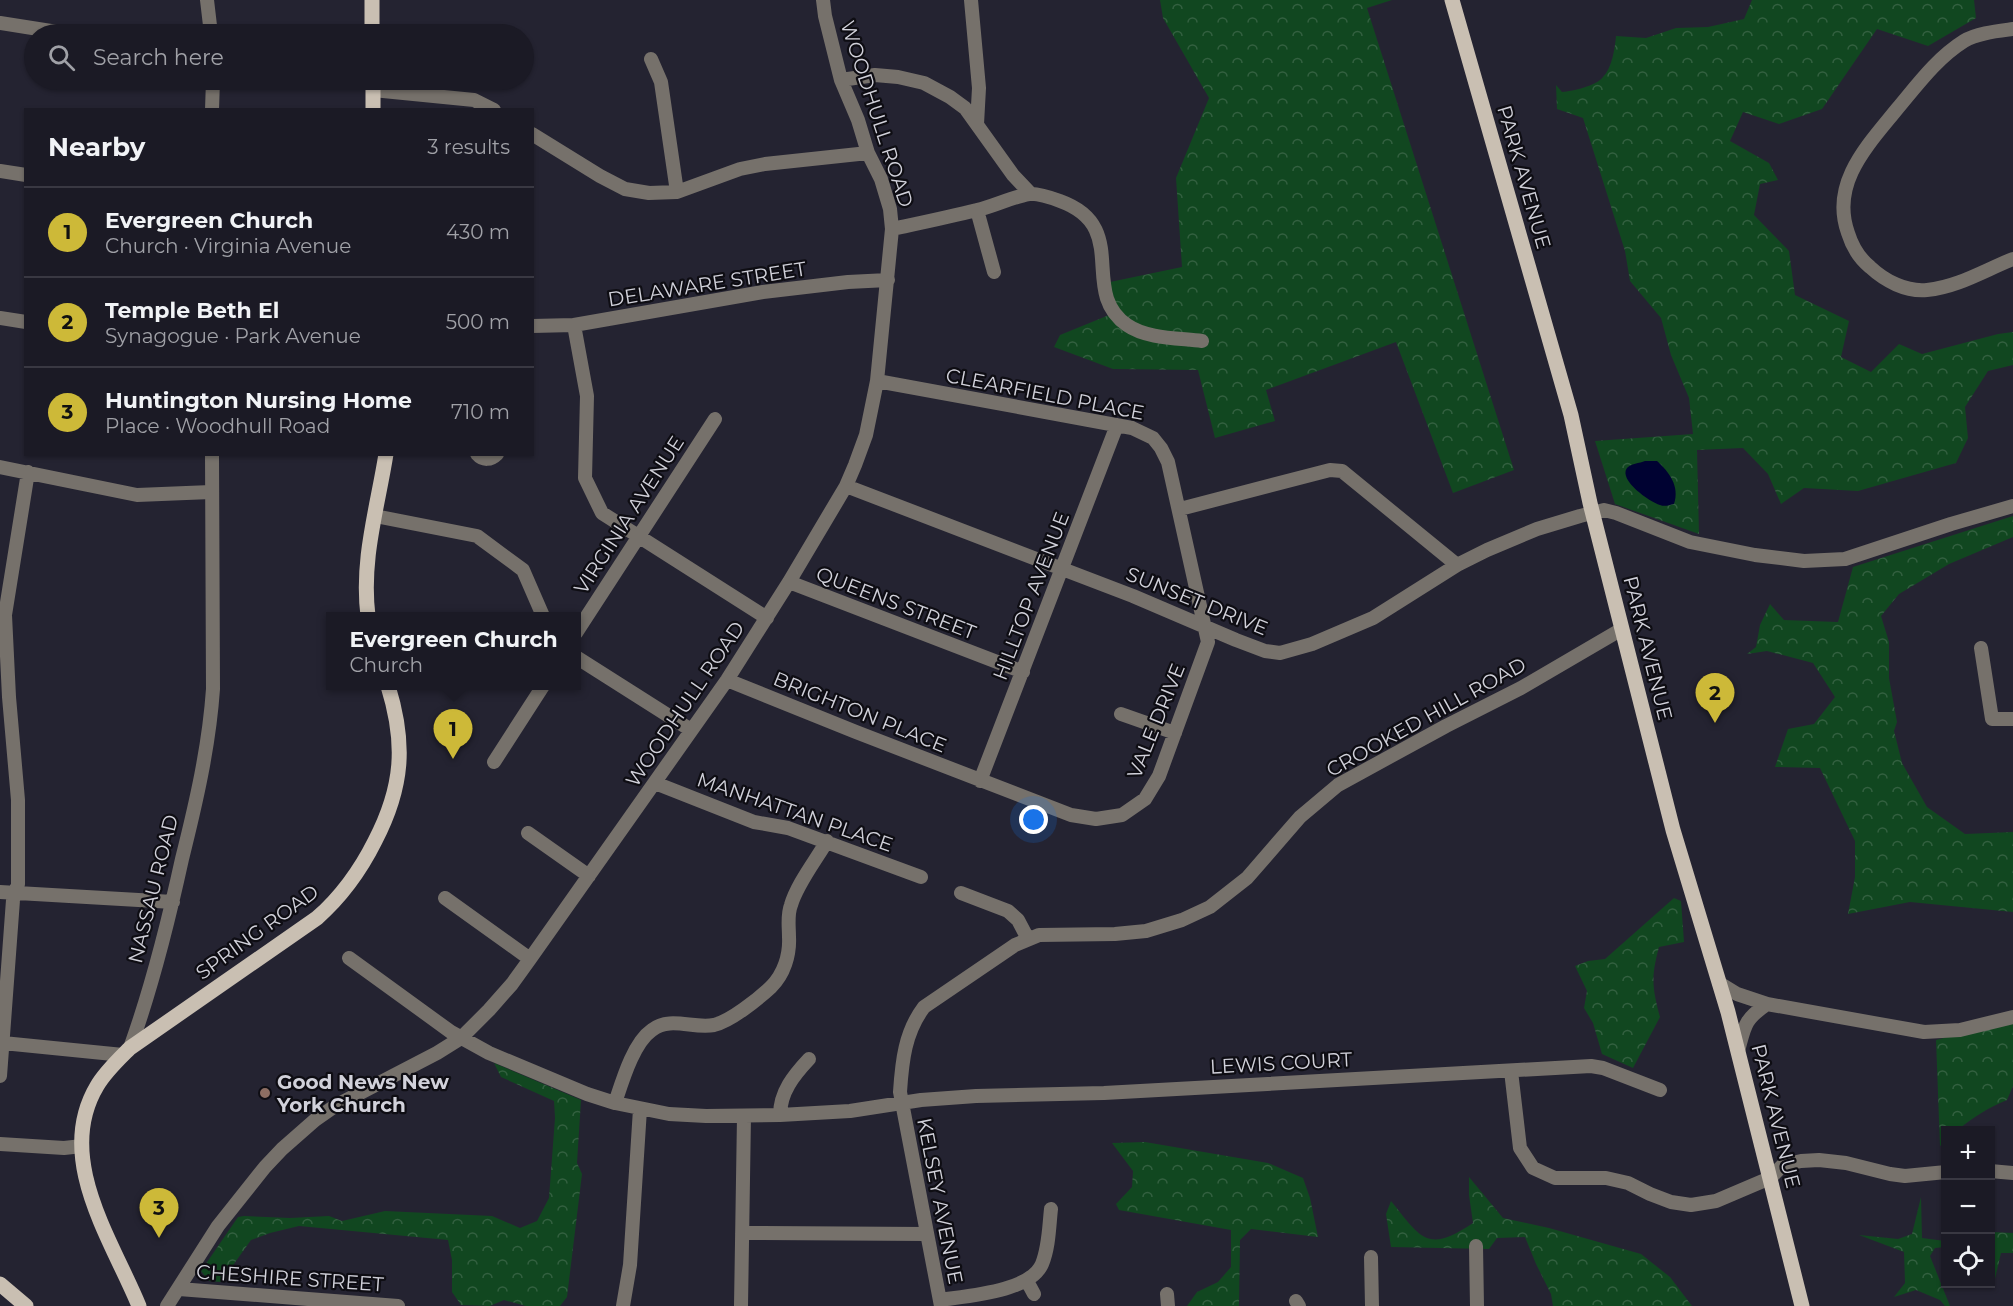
<!DOCTYPE html>
<html lang="en">
<head>
<meta charset="utf-8">
<style>
	:root { --surface:#1b1a25; --page:#282732; --text:#f1f3f6; --muted:#a0a1a7; --line:#393842; --accent:#cdb938 }
	body { margin:0; font-family:Montserrat,sans-serif; background:var(--page); color:var(--text) }
	.controls { position:absolute; right:18px; bottom:18px; display:grid; overflow:hidden; border-radius:0px; box-shadow:0 2px 4px #0004 }
	.controls button { width:54px; height:54px; display:grid; place-items:center; padding:0; border:0; border-bottom:2px solid var(--line); background:var(--surface); color:var(--text); font:30px sans-serif }
	.you { position:absolute; left:1034px; top:820px; width:21px; height:21px; margin:-15px; border:4px solid #fff; border-radius:50%; background:#1a73e8; box-shadow:0 0 0 9px #1a73e833 }
	.badge { display:grid; place-items:center; width:39px; height:39px; border-radius:50%; background:var(--accent); color:#111; font-size:20px; font-weight:700 }
	.pin { position:absolute; translate:-50% -50px; filter:drop-shadow(0 2px 3px #0008) }
	.pin::after { content:''; position:absolute; top:32px; width:21px; height:18px; background:inherit; clip-path:polygon(0 0,100% 0,50% 100%) }
	.popup { position:absolute; left:326px; top:612px; width:255px; height:78px; box-sizing:border-box; display:grid; place-content:center; border-radius:0px; background:var(--surface); filter:drop-shadow(0 2px 4px #0005); font-size:20px; white-space:nowrap; color:var(--muted) }
	.popup b { font-size:22px; color:var(--text) }
	.popup::after { content:''; position:absolute; left:50%; top:100%; margin-left:-12px; border:12px solid transparent; border-top-color:var(--surface) }
	.list { margin:0; padding:0; list-style:none }
	h2 { display:flex; justify-content:space-between; align-items:center; height:78px; margin:0; padding:0 24px; font-size:26px }
	h2 small { font-size:20px; font-weight:400; color:var(--muted) }
	.list li { display:grid; grid-template-columns:39px 1fr auto; gap:18px; align-items:center; box-sizing:border-box; height:90px; padding:0 24px; border-top:2px solid var(--line) }
	.list b { display:block; font-size:22px; white-space:nowrap }
	.list p { margin:0; font-size:20px; white-space:nowrap; color:var(--muted) }
	.list em { font-size:20px; font-style:normal; color:var(--muted) }
	.icon { flex:none; width:33px; height:33px; fill:none; stroke:currentColor; stroke-width:2; stroke-linecap:round; stroke-linejoin:round }
	.map { position:relative; flex:none; width:2013px; height:1306px; overflow:hidden }
	.search { position:absolute; background:var(--surface); box-shadow:0 2px 4px #0004; left:24px; top:24px; width:510px; height:66px; display:flex; align-items:center; gap:15px; box-sizing:border-box; padding:0 21px; border-radius:33px; color:var(--muted); font-size:22px }
	.panel { position:absolute; background:var(--surface); box-shadow:0 2px 4px #0004; left:24px; top:108px; width:510px; height:348px; border-radius:0px }
	.map>svg:first-child { display:block }
	.forest { fill:url(#forest-crowns) }
	.water { fill:#000232 }
	.lines { fill:none; stroke-linecap:round; stroke-linejoin:round }
	.minor { stroke:#76716b; stroke-width:14 }
	.major { stroke:#c9bfb2; stroke-width:15 }
	.education-dot { fill:#8d6e63; stroke:#0e0d13; stroke-width:2 }
	.labels { text-anchor:middle; stroke-width:4.5; stroke-linejoin:round; paint-order:stroke }
	.street-label { font-size:20px; fill:#d1d1da; stroke:#0e0d13 }
	.poi-label { font-size:20px; font-weight:bold; fill:#d1d1da; stroke:#0e0d13; text-anchor:start }
</style>
</head>
<body>
<div class="map">
<svg width="2013" height="1306" viewBox="0 0 2013 1306">
	<defs>
		<pattern id="forest-crowns" width="20" height="18" patternUnits="userSpaceOnUse" patternTransform="scale(1.5)"><rect width="20" height="18" fill="#114720"/><path d="M2 6a3 3 0 1 1 6 0M12 15a3 3 0 1 1 6 0" fill="none" stroke="#336040"/></pattern>
	</defs>
	<rect width="100%" height="100%" fill="#242331"/>
	<path class="forest" d="M1160,0H1392L1367,8L1514,470L1453,493L1396,342L1266,390L1275,421L1215,438L1198,370L1113,369L1054,347L1060,335L1114,313L1110,282L1182,267L1176,178L1209,98L1163,18Z
		M1752,0H1974L1976,18L1928,46L1877,29L1822,109L1779,124L1743,112L1730,141L1769,163L1778,180L1760,184L1754,215L1789,251L1795,295L1849,321L1841,357L1871,372L1899,344L1922,354L1998,334L2013,332V365L1988,371L1965,407L1968,438L1956,463L1858,491L1804,488L1781,504L1768,474L1743,448L1697,450L1699,534L1615,504L1595,441L1693,434L1689,398L1671,355L1661,318L1630,281L1625,251L1583,118L1557,109L1556,85L1562,92C1573,91 1596,86 1603,77C1612,68 1615,48 1616,36L1646,38L1676,28L1708,27L1744,19Z
		M2013,516V537L1949,564L1899,594L1881,616L1889,642V678L1897,722L1894,731L1902,763L1927,807L1965,834L2013,832V912L1910,902L1848,914L1855,877V841L1820,768L1775,767L1788,729L1814,724L1835,697L1813,663L1767,651L1747,654L1756,647L1760,625L1770,604L1784,620L1838,622L1853,567Z
		M1674,898L1681,901L1684,942L1659,947C1651,977 1652,987 1660,1017L1633,1068L1602,1054L1593,1023L1584,1008L1587,991L1575,966L1588,961L1605,959Z
		M2013,1020V1086L2007,1100C1988,1108 1973,1117 1958,1130H1946L1945,1141L1940,1146L1936,1040Z
		M494,1063L581,1100L577,1163L582,1174L567,1297L560,1306H526L504,1300L490,1306L461,1305L452,1292V1260L448,1240L299,1226L270,1233L251,1240L221,1282L209,1281L201,1271L238,1217L244,1216L290,1218L329,1216L342,1221L385,1211L492,1216L520,1228L537,1221L549,1198L555,1118L554,1101L501,1077Z
		M1145,1142L1268,1163L1303,1178L1310,1198L1318,1237L1251,1229L1240,1240L1239,1306H1187L1197,1292L1218,1282L1231,1267V1230L1119,1210L1116,1204L1132,1187L1133,1171L1112,1143Z
		M1469,1177L1503,1218L1549,1228L1641,1254L1670,1277L1692,1306H1553L1551,1294L1536,1264L1525,1237L1497,1238L1489,1249L1391,1247L1386,1214L1391,1201C1421,1238 1427,1254 1473,1223L1469,1195Z
		M1921,1197L1922,1238L1945,1241V1247L1935,1248L1930,1256L1950,1306H1945L1940,1300L1916,1290L1894,1297L1905,1283L1904,1252L1859,1235L1898,1239L1912,1234Z
		M1991,1232L2013,1233V1253H2001L1994,1283L1991,1275Z"/>
	<path class="water" d="M1645,461H1657C1669,472 1680,486 1674,504C1669,505 1665,507 1660,505C1650,502 1618,480 1627,468C1630,464 1640,463 1645,461Z"/>
	<g class="lines">
		<path class="minor" d="M207,0L211,34
			M971,0L979,88L977,124
			M0,23L70,34
			M2013,29C1998,31 1977,33 1964,41C1937,58 1918,84 1897,109C1868,145 1830,183 1848,233C1852,246 1859,258 1870,267C1885,281 1906,292 1927,290C1958,287 1985,270 2013,259
			M651,59L661,82L677,192
			M841,80L875,75L898,77L924,83L950,97L965,108L1013,175L1031,194
			M373,90L474,100L494,110
			M212,110L213,80
			M532,134L600,176L625,189L649,193L677,192L740,169L765,164L868,153
			M0,171L26,175
			M977,210L994,272
			M892,229C920,223 949,217 977,210C994,206 1012,197 1029,194C1038,193 1052,198 1060,201C1132,227 1078,291 1127,325C1147,339 1179,338 1202,341
			M0,318L26,322
			M574,325L587,396L585,478L602,513L767,618
			M532,326L574,325L763,292L848,282L888,280
			M477,454C483,461 491,460 497,454
			M0,467L137,495L211,492
			M846,486L1133,596L1236,640L1265,651L1280,653L1312,644L1373,618L1457,565L1487,550L1537,529L1580,516L1604,510L1616,513L1690,542L1755,555L1804,561L1845,559L1951,524L2013,506
			M1180,509L1330,470L1342,471L1457,565
			M375,516L477,536L523,570L543,616
			M789,582L1023,672
			M576,633L715,419
			M1981,648L1992,719H2013
			M576,657L691,730
			M727,680L856,732L1071,815L1096,819L1122,815L1145,799L1159,776L1208,642L1168,462L1161,448L1153,438L1132,428L877,381
			M1121,714L1175,733
			M494,762L543,686
			M980,781L1117,425
			M655,783L754,822L788,828L921,877
			M528,833L589,876
			M0,892L173,902
			M961,893L1008,911L1018,920L1028,939
			M445,898L530,959
			M349,958L451,1032L489,1053L587,1094L615,1103L669,1114L706,1116L780,1115L850,1111L921,1100L976,1096L1104,1093L1591,1066L1603,1068L1660,1090
			M1719,983L1737,994L1767,1004L1924,1032L1960,1030L2013,1017
			M3,1043L123,1055
			M130,1048C152,987 168,923 182,859C196,803 209,747 213,689L212,454
			M1738,1051C1745,1025 1744,1020 1767,1004
			M1511,1071L1520,1148L1533,1168L1555,1178H1606L1628,1183L1650,1194L1671,1202L1691,1205L1716,1201L1770,1178L1783,1165L1801,1161L1819,1160L1846,1163L1890,1174L1905,1176L1946,1172
			M0,1076L13,900L18,884V800L9,697L5,615L28,472
			M615,1103C622,1082 633,1043 652,1030C670,1016 693,1029 714,1025C731,1021 758,999 771,987C784,974 790,955 789,937C789,926 787,915 791,905C797,884 816,860 827,841
			M780,1115C780,1092 794,1075 809,1059
			M0,1144L64,1148L82,1146
			M1990,1171L2013,1173
			M742,1233L926,1234
			M1476,1246L1477,1306
			M1371,1257L1372,1306
			M1027,1281L1034,1294
			M179,1289L398,1306
			M1167,1294L1168,1306
			M940,1300C966,1296 1030,1292 1042,1264C1049,1247 1049,1227 1051,1209
			M1296,1301L1299,1306
			M167,1306L218,1226L265,1167L282,1149L315,1120L335,1106L437,1053L461,1038L489,1010L512,984L530,959L727,680L789,582L846,486L855,465L866,435L877,381L892,229L890,209L881,179L868,153L858,120L841,80L825,16L823,0
			M623,1306L630,1265L640,1109
			M741,1306L744,1116
			M941,1306L900,1092C902,1061 905,1032 924,1007L1015,945L1039,935L1115,934L1146,931L1182,920L1210,907L1247,878L1300,817L1338,785L1446,726L1521,688L1622,629"/>
		<path class="major" d="M372,0V34
			M1452,0L1571,415L1590,503L1673,830L1728,1012L1802,1306
			M373,80V110
			M368,616C361,560 377,510 386,454
			M0,1284L26,1306
			M139,1306C112,1240 54,1158 97,1086C105,1072 118,1060 130,1048L317,918C342,896 360,871 375,841C403,787 406,744 388,686"/>
	</g>
	<circle class="education-dot" cx="265" cy="1093" r="6"/>
	<g class="labels">
		<g class="street-label">
			<text transform="translate(877 114) rotate(72)" y="7">WOODHULL ROAD</text>
			<text transform="translate(1524 177) rotate(74)" y="7">PARK AVENUE</text>
			<text transform="translate(707 284) rotate(-9)" y="7">DELAWARE STREET</text>
			<text transform="translate(1045 394) rotate(11)" y="7">CLEARFIELD PLACE</text>
			<text transform="translate(629 515) rotate(-57)" y="7">VIRGINIA AVENUE</text>
			<text transform="translate(1031 596) rotate(-69)" y="7">HILLTOP AVENUE</text>
			<text transform="translate(1197 601) rotate(22)" y="7">SUNSET DRIVE</text>
			<text transform="translate(896 603) rotate(21)" y="7">QUEENS STREET</text>
			<text transform="translate(1648 648) rotate(76)" y="7">PARK AVENUE</text>
			<text transform="translate(685 704) rotate(-56)" y="7">WOODHULL ROAD</text>
			<text transform="translate(860 712) rotate(22)" y="7">BRIGHTON PLACE</text>
			<text transform="translate(1426 717) rotate(-29)" y="7">CROOKED HILL ROAD</text>
			<text transform="translate(1156 721) rotate(-68)" y="7">VALE DRIVE</text>
			<text transform="translate(795 812) rotate(19)" y="7">MANHATTAN PLACE</text>
			<text transform="translate(153 889) rotate(-76)" y="7">NASSAU ROAD</text>
			<text transform="translate(257 932) rotate(-36)" y="7">SPRING ROAD</text>
			<text transform="translate(1281 1063) rotate(-3)" y="7">LEWIS COURT</text>
			<text transform="translate(1776 1116) rotate(76)" y="7">PARK AVENUE</text>
			<text transform="translate(940 1201) rotate(79)" y="7">KELSEY AVENUE</text>
			<text transform="translate(290 1278) rotate(4)" y="7">CHESHIRE STREET</text>
		</g>
		<g class="poi-label">
			<text x="277" y="1089">Good News New<tspan x="277" dy="23">York Church</tspan></text>
		</g>
	</g>
</svg>
<div class="controls">
<button>+</button>
<button>−</button>
<button><svg class="icon" aria-label="locate" viewBox="0 0 24 24"><circle cx="12" cy="12" r="6"/><path d="M12 2v4M12 18v4M2 12h4M18 12h4"/></svg></button>
</div>
<div class="you"></div>
<div class="pin badge" style="left:453px;top:759px">1</div>
<div class="popup"><b>Evergreen Church</b>Church</div>
<div class="pin badge" style="left:1715px;top:723px">2</div>
<div class="pin badge" style="left:159px;top:1238px">3</div>
<div class="search"><svg class="icon" aria-label="search" viewBox="0 0 24 24"><circle cx="10" cy="10" r="6"/><path d="M15 15l6 6"/></svg>Search here</div>
<section class="panel">
<h2>Nearby<small>3 results</small></h2>
<ul class="list">
<li><span class="badge">1</span><div><b>Evergreen Church</b><p>Church · Virginia Avenue</p></div><em>430 m</em></li>
<li><span class="badge">2</span><div><b>Temple Beth El</b><p>Synagogue · Park Avenue</p></div><em>500 m</em></li>
<li><span class="badge">3</span><div><b>Huntington Nursing Home</b><p>Place · Woodhull Road</p></div><em>710 m</em></li>
</ul>
</section>
</div>
</body>
</html>
